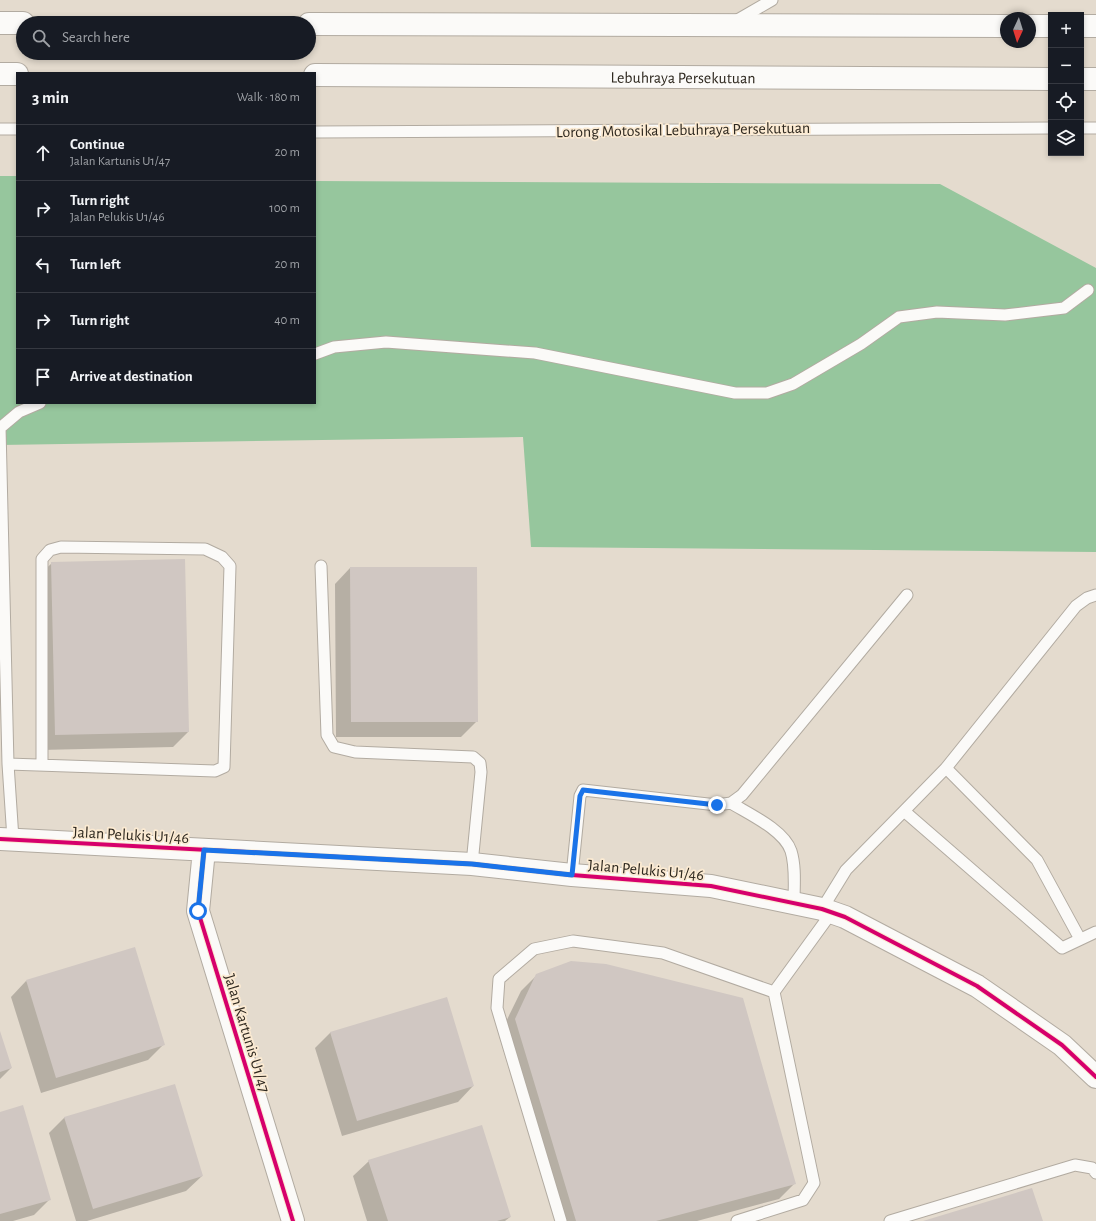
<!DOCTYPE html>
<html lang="en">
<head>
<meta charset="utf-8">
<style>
	:root { --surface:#171b24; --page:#242831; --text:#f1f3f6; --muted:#9ea1a6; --line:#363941 }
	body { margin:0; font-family:"Alegreya Sans",sans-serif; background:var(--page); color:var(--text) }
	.controls { position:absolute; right:12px; top:12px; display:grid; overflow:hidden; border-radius:0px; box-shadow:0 2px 6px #0003 }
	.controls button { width:36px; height:36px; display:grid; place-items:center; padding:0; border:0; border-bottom:1px solid var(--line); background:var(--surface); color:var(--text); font:20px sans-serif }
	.compass { position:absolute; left:1000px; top:12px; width:36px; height:36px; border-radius:50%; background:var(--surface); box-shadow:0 2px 6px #0003; rotate:184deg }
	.stop { position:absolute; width:12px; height:12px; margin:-9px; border:3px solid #1a73e8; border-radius:50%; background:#fff }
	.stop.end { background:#1a73e8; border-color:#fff; box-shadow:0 1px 4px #0008 }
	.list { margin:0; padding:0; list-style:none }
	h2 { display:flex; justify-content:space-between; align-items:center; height:52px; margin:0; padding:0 16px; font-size:17px }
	h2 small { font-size:13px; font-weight:400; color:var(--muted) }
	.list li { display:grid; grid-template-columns:26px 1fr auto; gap:12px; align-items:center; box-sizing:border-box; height:56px; padding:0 16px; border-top:1px solid var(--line) }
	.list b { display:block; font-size:15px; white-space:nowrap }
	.list p { margin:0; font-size:13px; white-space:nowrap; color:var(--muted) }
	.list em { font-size:13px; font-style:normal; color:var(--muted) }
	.icon { flex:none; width:22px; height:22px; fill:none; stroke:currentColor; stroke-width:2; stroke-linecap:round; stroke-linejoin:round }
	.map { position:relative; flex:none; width:1096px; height:1221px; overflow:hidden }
	.search { position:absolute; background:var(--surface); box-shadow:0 2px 6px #0003; left:16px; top:16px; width:300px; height:44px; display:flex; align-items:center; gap:10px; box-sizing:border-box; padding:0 14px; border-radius:22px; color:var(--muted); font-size:15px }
	.panel { position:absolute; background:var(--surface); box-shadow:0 2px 6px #0003; left:16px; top:72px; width:300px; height:332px; border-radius:0px }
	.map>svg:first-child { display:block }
	.forest { fill:#96c69d }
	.shadow { fill:#0003 }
	.building { fill:#d0c7c2 }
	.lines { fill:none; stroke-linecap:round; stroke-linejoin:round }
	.service-casing { stroke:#b2aba1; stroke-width:13 }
	.minor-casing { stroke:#b2aba1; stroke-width:24 }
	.trunk-casing { stroke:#b2aba1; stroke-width:24 }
	.service { stroke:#fbfaf8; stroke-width:11 }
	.minor { stroke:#fbfaf8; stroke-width:22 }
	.trunk { stroke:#fbfaf8; stroke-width:22 }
	.cycleway-casing { stroke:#fbead2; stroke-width:6 }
	.cycleway { stroke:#d6006c; stroke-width:4 }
	.route { stroke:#1a73e8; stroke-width:5 }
	.labels { text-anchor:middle; stroke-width:3.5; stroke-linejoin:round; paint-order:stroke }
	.street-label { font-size:16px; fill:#2e281f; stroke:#fbead2 }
</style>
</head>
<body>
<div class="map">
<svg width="1096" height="1221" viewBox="0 0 1096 1221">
	<rect width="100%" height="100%" fill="#e4dbce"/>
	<path class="forest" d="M0,176H17V403H315V181L940,184L1096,268V552L531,547L523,437L0,445Z"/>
	<path class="shadow" d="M52,563L188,732L173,747L40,750L36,578Z
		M350,568L477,721L461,737H336L335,584Z
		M537,975L794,1184L779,1199L697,1221H556L499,1036L521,991Z
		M26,981L164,1044L148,1060L41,1093L11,997Z
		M331,1032L473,1086L458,1102L342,1136L315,1048Z
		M0,1034L11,1068L0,1079Z
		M0,1113L50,1199L34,1215L13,1221H0Z
		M65,1117L202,1176L186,1191L87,1221H76L49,1133Z
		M369,1161L510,1217L505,1221H367L353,1176Z"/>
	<path class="building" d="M185,559L189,732L55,735L51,562Z
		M350,567H477L478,722H351Z
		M135,947L165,1045L56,1078L26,980Z
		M571,961L606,964L743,998L796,1184L656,1221H576L515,1019L536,974Z
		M447,997L474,1086L357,1121L330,1032Z
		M0,1031L12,1068L0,1072Z
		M175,1084L203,1176L93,1209L64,1117Z
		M23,1105L51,1200L0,1214V1112Z
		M482,1125L511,1217L497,1221H388L368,1160Z
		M1032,1188L1043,1221H923Z"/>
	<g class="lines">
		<g class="service-casing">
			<path id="service" d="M734,22L772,0
				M1081,128H1096
				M0,129H17
				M315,132L1051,128
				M315,354L334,347L386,342L535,353L735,393H767L793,384L861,344L899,317L937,312L1005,315L1064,308L1088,290
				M321,566L327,735L334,747L355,752L473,757L480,763L481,772L472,864
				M8,764L215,771L224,767L230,566L222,557L205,549L61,547L50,550L42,559V765
				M946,768L1076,606L1087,598L1096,595
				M731,803C749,814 784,830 791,851C796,867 794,886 794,903
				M904,811L946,768L1037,860L1080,939
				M13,839L8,764L0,428L19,412L40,403
				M572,875L580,796L583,790L717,805L731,803L742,795L907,595
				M822,909L846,870L904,811L1062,948L1096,932
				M561,1221L497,1008L499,979L534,949L573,941L663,953L774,992L832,912
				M737,1221L803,1200L814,1183L774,992
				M890,1221L1075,1165L1092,1168L1096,1173"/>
		</g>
		<g class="minor-casing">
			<path id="minor" d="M0,839L472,864L572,875L711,886L822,909L845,917L977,986L1062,1045L1096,1077
				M204,850L198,911L293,1221"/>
		</g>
		<g class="trunk-casing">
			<g id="trunk">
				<path d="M0,23H23"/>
				<path d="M309,24L1006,26"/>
				<path d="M1030,26H1051"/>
				<path d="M1081,26H1096"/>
				<path d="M0,74H17"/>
				<path id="s1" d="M315,75L1051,79"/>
				<path d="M1081,79H1096"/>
			</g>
		</g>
		<use href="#service" class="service"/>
		<use href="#minor" class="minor"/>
		<use href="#trunk" class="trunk"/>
		<g class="cycleway-casing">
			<path id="cycleway" d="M0,839L472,864L572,875L711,886L822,909L845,917L977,986L1062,1045L1096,1077
				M204,850L198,911L293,1221"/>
		</g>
		<use href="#cycleway" class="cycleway"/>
	</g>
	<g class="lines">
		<path class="route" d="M198,911L204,850L472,864L572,875L580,796L583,790L717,805"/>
	</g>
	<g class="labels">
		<g class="street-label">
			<text dy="6" stroke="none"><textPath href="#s1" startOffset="368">Lebuhraya Persekutuan</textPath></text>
			<text transform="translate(683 129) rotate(-1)" y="6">Lorong Motosikal Lebuhraya Persekutuan</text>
			<text transform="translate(131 834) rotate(3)" y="6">Jalan Pelukis U1/46</text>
			<text transform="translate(646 869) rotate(5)" y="6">Jalan Pelukis U1/46</text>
			<text transform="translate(248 1033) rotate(73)" y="6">Jalan Kartunis U1/47</text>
		</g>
	</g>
</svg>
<div class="controls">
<button>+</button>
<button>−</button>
<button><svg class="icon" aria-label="locate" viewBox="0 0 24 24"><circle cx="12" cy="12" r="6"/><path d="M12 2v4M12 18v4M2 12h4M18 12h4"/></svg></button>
<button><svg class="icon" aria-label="layers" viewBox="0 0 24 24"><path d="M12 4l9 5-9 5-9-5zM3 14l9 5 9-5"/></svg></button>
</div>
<svg class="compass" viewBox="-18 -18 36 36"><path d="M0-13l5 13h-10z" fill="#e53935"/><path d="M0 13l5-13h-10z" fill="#9ea1a6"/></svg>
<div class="stop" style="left:198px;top:911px"></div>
<div class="stop end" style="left:717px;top:805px"></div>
<div class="search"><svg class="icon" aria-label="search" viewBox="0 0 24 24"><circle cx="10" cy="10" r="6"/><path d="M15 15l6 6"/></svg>Search here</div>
<section class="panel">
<h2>3 min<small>Walk · 180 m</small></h2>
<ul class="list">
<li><svg class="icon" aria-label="ahead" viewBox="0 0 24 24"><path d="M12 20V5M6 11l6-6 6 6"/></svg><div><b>Continue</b><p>Jalan Kartunis U1/47</p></div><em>20 m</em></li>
<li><svg class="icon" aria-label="right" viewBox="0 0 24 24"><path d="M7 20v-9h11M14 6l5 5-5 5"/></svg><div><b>Turn right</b><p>Jalan Pelukis U1/46</p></div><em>100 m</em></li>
<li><svg class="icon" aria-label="left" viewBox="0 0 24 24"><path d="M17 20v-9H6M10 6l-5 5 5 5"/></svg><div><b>Turn left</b></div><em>20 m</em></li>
<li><svg class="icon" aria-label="right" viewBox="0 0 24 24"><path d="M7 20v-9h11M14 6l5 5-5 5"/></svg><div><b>Turn right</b></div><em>40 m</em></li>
<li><svg class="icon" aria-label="arrive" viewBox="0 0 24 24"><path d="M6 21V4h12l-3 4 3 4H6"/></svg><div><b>Arrive at destination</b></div></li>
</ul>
</section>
</div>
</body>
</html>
